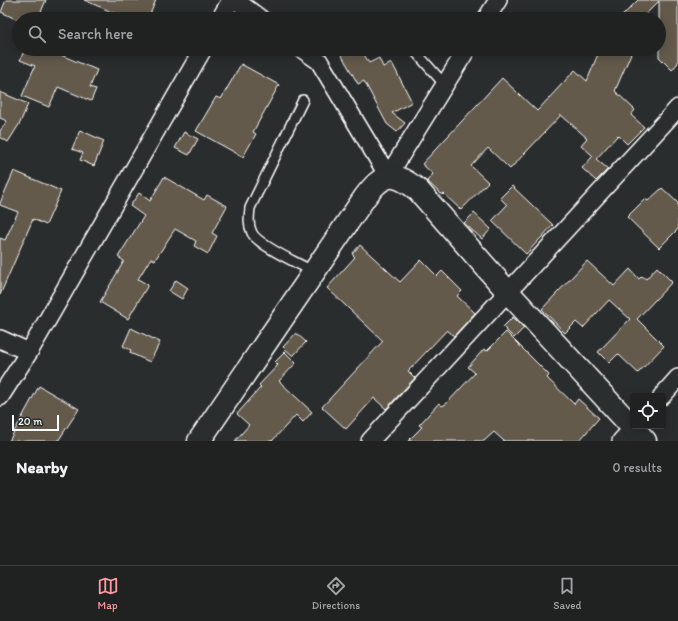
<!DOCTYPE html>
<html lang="en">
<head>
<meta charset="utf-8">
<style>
	:root { --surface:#202222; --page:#282a2a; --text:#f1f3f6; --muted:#a2a4a5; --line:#3d3f40; --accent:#ff9aa2 }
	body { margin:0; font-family:Itim,sans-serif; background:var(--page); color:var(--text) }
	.controls { position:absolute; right:12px; bottom:12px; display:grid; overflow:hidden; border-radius:4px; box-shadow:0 2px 10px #0003 }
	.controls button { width:36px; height:36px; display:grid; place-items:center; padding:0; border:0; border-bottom:1px solid var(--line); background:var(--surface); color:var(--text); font:20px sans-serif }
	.scale { position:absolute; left:12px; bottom:10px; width:47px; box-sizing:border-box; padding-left:4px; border:2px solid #fff; border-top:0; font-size:11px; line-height:14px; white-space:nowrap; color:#fff; -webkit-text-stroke:3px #2a2d2e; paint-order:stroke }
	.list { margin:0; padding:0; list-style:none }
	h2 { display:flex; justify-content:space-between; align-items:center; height:52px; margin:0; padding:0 16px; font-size:17px }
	h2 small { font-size:13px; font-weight:400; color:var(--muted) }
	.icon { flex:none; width:22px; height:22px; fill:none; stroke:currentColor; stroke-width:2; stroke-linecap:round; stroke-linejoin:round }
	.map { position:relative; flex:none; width:678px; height:441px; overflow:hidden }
	.search { position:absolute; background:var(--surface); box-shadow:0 2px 10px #0003; left:12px; right:12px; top:12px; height:44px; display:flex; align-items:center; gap:10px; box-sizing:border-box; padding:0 14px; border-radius:22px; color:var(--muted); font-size:15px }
	.sheet { height:124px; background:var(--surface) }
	nav { display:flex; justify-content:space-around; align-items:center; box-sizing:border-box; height:56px; border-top:1px solid var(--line); background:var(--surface); font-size:11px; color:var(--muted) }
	nav a { display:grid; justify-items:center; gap:2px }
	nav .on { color:var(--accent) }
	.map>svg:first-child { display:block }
	.building { fill:#645a4b; stroke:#fff }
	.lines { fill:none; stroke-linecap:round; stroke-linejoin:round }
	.service-casing { stroke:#fff; stroke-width:12 }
	.minor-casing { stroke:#fff; stroke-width:20 }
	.tertiary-casing { stroke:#fff; stroke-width:25 }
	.service { stroke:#2a2d2e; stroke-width:9 }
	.minor { stroke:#2a2d2e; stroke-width:17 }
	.tertiary { stroke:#2a2d2e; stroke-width:22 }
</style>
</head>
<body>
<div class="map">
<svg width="678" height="441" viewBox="0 0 678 441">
	<rect width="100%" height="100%" fill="#2a2d2e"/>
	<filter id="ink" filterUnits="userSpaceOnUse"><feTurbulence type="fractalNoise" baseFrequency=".025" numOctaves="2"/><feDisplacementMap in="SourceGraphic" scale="8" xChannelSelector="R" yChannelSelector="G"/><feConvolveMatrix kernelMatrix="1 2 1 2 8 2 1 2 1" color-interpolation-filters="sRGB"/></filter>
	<g filter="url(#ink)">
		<path class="building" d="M6,0H46L38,19L25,15L24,18L19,16L18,20L1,12Z
			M84,0H156L148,19H128Z
			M638,0H678V63L672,70L659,57V1L641,19H619Z
			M25,49H46L97,70L90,87L96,89L91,101L58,87L49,107L22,96L35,66L20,60Z
			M338,49H361L369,63L379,58L383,67L392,63L412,102L392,113L405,123L397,132L387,124L364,81L358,84Z
			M600,49H633L615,91L635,110L631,115L644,127L627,144L618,135L596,159L608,169L596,181L582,168L593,156L581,145L587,138L561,115L510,169L488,148L471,166L488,182L461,210L443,193L442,195L427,181L433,174L422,164L502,78L537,111L575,70L587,81Z
			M241,64L279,85L253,132L256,134L243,157L196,131L216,97L221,99Z
			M0,92L28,104L20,123L8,142L0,137V131L7,121L0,118Z
			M80,130L104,141L94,166L80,160L83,153L72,149Z
			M184,132L198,139L189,155L175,148Z
			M14,171L61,191L46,225L33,219L0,295V238L5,240L18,212L0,205V203Z
			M164,177L204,200L207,195L227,206L212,233L217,236L208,254L194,246L196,241L175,229L155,260L151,258L138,279L148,285L128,319L100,302L124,261L118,257L144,216L130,206L139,193L150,201Z
			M512,186L553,225L526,254L492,221L507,205L500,198Z
			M662,188L678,203V229L659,248L627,217L645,199L648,201Z
			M474,213L491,229L482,239L464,223Z
			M360,245L400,282L421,260L437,276L442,271L462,291L457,296L475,313L454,336L447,330L408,371L415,378L386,409L374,398L346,429L322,407L383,341L327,288L355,257L352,254Z
			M587,261L614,286L630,269L639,279L642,276L646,279L657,267L672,282L637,319L664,346L638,373L618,354L609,363L598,352L630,319L609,300L583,328L576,322L565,333L542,309Z
			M176,280L188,288L182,299L169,291Z
			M513,317L524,328L514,338L503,327Z
			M131,328L160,342L150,362L130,353L131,350L123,346Z
			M506,332L549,375L547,378L574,404L578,399L599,418L579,441H504L494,432L484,441H408L422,427L419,425L439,403L442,406L446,404L475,373L468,367L484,349L487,351Z
			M296,333L306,342L293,356L283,347Z
			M285,352L296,363L279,381L312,412L303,422L296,415L272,441H235L249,425L237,414L261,387L259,385L278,365L275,362Z
			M39,386L79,409L58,441H9Z"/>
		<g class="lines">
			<g class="service-casing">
				<path id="service" d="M413,49L445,85
					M303,100L250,208C249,217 248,225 252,233C259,246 300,264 314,272"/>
			</g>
			<g class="minor-casing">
				<path id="minor" d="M235,0L261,19
					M220,19L231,0
					M486,19L498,0
					M302,49L319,61L388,176L467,49
					M0,339L29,352
					M662,396L678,378
					M0,397L29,352L203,49
					M370,441L678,108
					M621,441L635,426"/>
			</g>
			<g class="tertiary-casing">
				<path id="tertiary" d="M199,441L365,197C384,172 393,171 418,190L507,291L645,441"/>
			</g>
			<use href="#service" class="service"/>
			<use href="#minor" class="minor"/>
			<use href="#tertiary" class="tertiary"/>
		</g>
	</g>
</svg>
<div class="controls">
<button><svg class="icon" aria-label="locate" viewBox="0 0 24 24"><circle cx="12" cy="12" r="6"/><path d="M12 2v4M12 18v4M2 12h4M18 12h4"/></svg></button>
</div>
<div class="scale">20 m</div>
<div class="search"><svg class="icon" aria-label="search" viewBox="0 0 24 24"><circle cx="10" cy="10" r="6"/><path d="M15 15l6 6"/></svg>Search here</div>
</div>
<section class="sheet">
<h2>Nearby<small>0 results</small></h2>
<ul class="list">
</ul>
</section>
<nav>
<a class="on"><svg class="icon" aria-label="map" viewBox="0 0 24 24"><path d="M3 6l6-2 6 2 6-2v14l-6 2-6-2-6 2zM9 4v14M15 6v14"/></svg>Map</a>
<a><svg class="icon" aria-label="directions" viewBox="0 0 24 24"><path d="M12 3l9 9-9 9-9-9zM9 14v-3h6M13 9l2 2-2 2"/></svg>Directions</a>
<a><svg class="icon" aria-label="saved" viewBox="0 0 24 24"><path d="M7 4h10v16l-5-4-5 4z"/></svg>Saved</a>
</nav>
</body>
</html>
